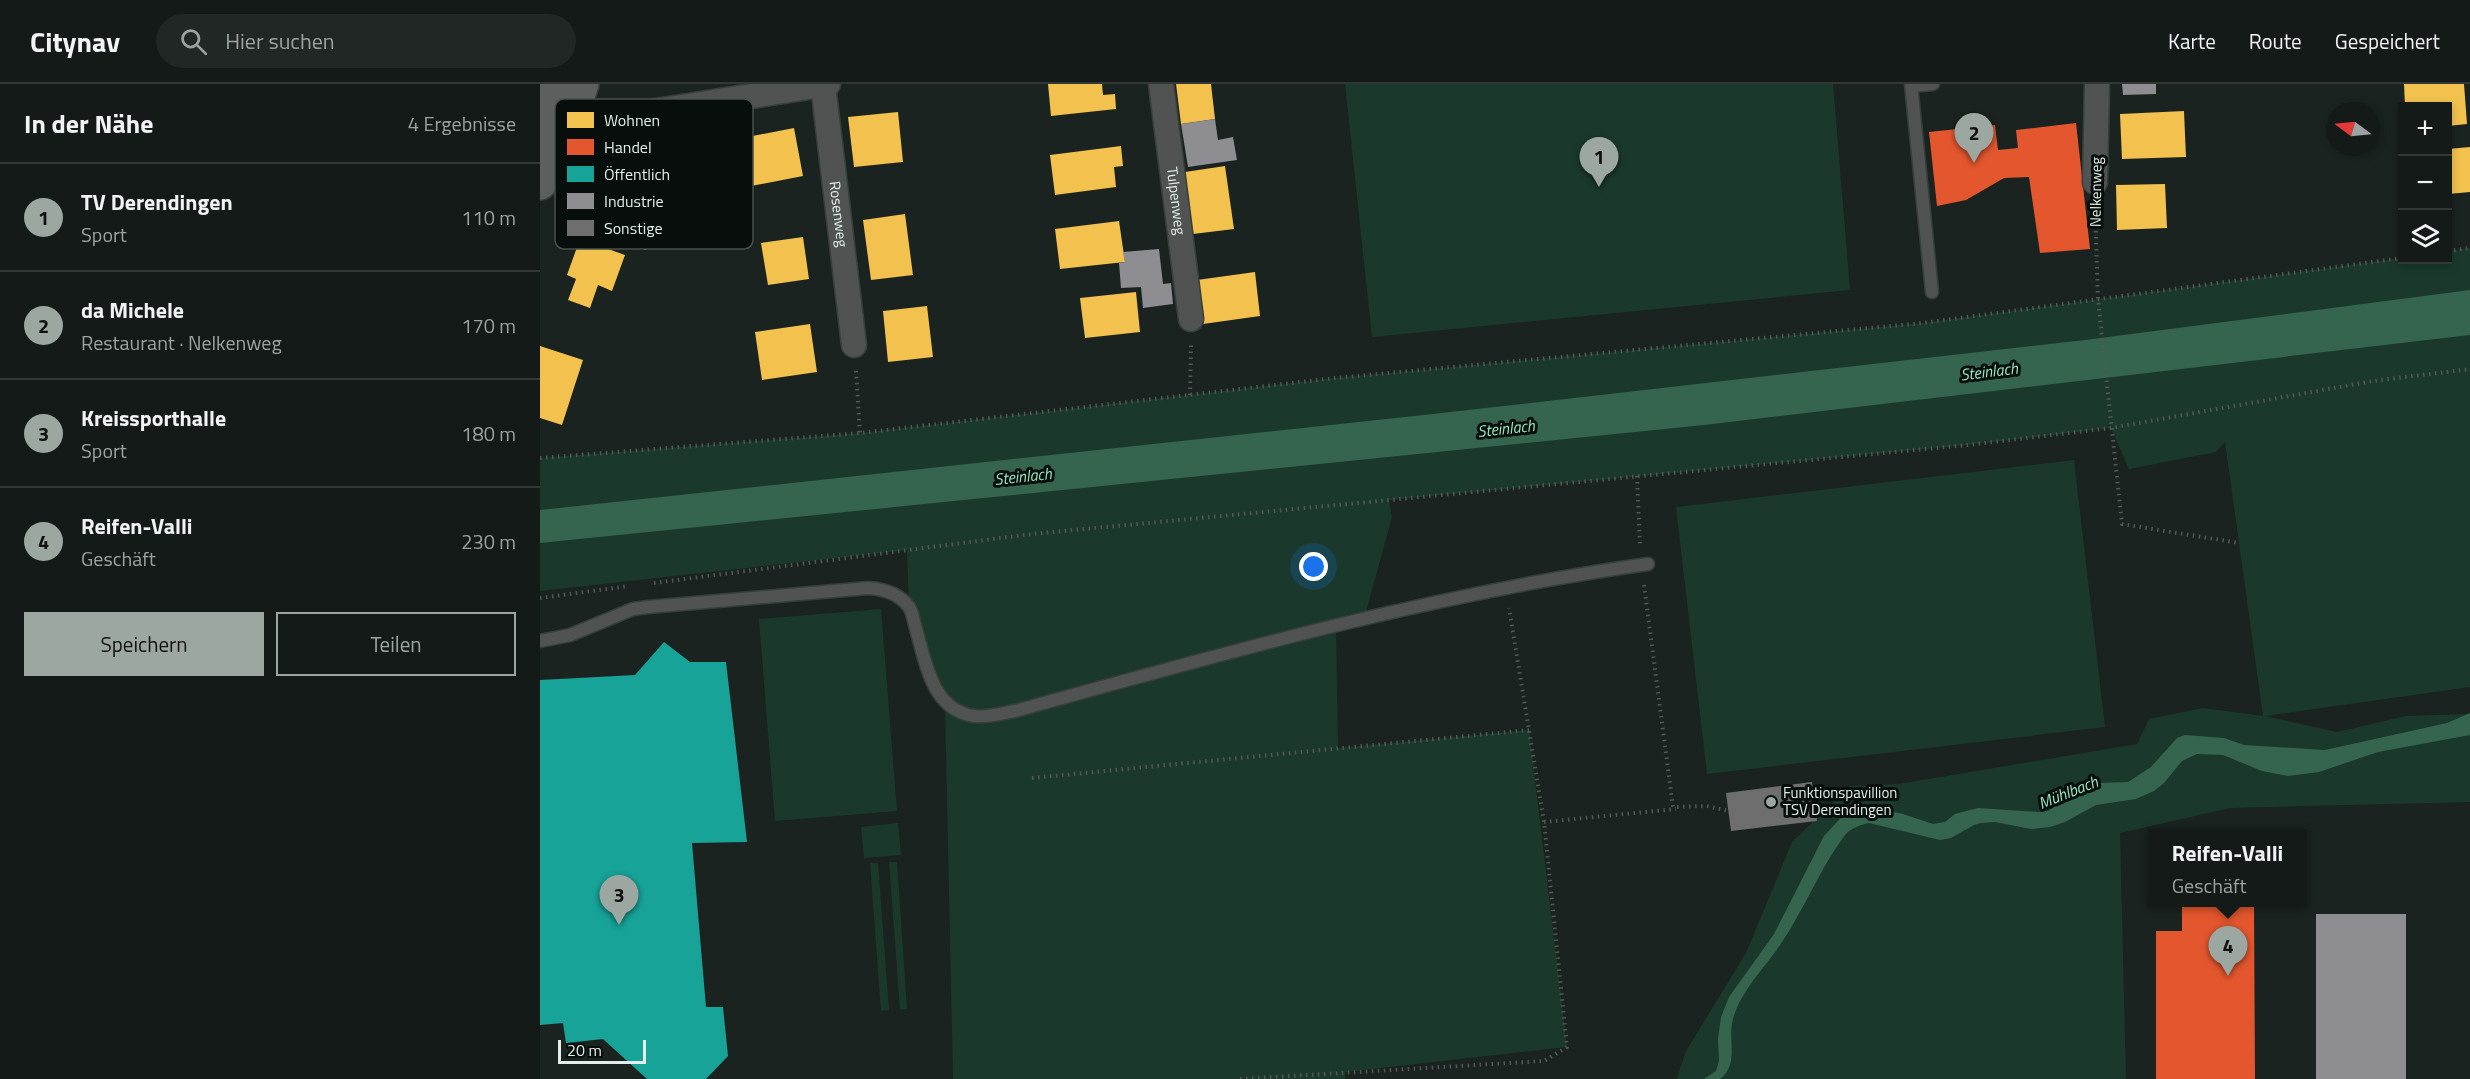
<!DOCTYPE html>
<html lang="de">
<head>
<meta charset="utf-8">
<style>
	:root { --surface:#141a17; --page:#212724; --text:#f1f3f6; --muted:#9da1a1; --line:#333836; --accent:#9da7a2 }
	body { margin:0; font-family:"Titillium Web",sans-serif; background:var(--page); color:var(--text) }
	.controls { position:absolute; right:18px; top:18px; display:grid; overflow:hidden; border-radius:0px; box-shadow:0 3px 9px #0003 }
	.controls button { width:54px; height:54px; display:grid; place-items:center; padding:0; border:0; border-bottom:2px solid var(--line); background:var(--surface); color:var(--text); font:30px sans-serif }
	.compass { position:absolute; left:1786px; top:18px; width:54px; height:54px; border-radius:50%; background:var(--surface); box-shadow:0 3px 9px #0003; rotate:286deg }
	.scale { position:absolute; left:18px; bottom:15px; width:88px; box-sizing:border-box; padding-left:6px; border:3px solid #e3eee8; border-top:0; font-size:16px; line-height:21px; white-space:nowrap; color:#e3eee8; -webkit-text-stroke:4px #070e0b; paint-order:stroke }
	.you { position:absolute; left:774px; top:483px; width:21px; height:21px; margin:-15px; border:4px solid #fff; border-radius:50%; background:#1a73e8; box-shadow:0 0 0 9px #1a73e833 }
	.badge { display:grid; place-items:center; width:39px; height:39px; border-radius:50%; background:var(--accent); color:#111; font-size:20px; font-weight:700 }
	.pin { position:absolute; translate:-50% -50px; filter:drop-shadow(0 2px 3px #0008) }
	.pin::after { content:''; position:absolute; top:32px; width:21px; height:18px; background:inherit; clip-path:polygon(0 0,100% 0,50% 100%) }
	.popup { position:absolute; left:1608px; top:745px; width:159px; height:78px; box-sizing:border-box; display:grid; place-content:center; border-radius:0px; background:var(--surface); filter:drop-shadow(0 2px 4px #0005); font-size:20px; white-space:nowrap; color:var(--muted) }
	.popup b { font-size:22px; color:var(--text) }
	.popup::after { content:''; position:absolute; left:50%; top:100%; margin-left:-12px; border:12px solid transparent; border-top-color:var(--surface) }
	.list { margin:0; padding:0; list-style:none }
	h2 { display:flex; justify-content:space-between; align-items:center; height:78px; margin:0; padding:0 24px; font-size:26px }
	h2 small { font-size:20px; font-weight:400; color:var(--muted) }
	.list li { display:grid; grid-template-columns:39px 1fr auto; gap:18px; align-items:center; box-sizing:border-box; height:108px; padding:0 24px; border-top:2px solid var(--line) }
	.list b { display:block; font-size:22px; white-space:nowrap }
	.list p { margin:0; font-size:20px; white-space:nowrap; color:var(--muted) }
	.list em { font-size:20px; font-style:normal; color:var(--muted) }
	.actions { display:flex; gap:12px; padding:18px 24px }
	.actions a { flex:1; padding:14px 0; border:2px solid var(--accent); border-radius:0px; text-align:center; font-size:21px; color:var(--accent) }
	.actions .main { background:var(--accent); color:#111 }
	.icon { flex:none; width:33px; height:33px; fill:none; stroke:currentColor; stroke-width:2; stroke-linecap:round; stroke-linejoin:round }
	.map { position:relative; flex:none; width:1930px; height:995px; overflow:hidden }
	header { display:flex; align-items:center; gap:36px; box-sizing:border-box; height:84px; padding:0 30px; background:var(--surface); border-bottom:2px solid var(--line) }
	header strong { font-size:28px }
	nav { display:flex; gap:33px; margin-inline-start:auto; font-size:21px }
	.search { width:420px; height:54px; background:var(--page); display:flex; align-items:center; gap:15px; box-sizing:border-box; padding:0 21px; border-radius:33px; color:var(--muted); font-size:22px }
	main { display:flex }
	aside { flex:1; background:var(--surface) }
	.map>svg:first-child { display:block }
	.green { fill:#1a392c }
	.water { fill:#35654f }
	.homes { fill:#f2c14e }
	.shops { fill:#e4572e }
	.public { fill:#17a398 }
	.industry { fill:#8d8d92 }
	.building { fill:#6f6e6e }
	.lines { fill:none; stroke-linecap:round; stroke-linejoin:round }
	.lane-casing { stroke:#373f3b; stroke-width:15 }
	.street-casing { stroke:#373f3b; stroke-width:27 }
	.secondary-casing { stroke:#373f3b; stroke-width:36 }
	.path { stroke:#545956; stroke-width:4; stroke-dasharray:1.5 4.5; stroke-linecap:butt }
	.lane { stroke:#505352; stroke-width:12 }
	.street { stroke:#505352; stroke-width:24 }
	.secondary { stroke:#5b5f5d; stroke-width:33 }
	.poi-dot { fill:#9da7a2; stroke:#070e0b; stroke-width:2 }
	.labels { text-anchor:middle; stroke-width:6; stroke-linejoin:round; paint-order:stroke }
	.street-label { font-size:15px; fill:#e3eee8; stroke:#070e0b }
	.poi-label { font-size:15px; fill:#e3eee8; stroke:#070e0b; text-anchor:start }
	.water-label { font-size:16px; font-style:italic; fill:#96e8c2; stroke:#070e0b }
	.key { fill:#070e0b; stroke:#49514d; stroke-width:1.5 }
	.key-label { font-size:16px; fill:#e3eee8 }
</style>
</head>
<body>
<header>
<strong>Citynav</strong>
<div class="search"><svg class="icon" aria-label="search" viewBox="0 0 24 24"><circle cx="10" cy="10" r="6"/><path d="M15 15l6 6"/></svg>Hier suchen</div>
<nav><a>Karte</a><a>Route</a><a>Gespeichert</a></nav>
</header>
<main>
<aside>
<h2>In der Nähe<small>4 Ergebnisse</small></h2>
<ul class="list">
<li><span class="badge">1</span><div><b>TV Derendingen</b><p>Sport</p></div><em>110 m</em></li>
<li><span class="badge">2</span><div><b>da Michele</b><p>Restaurant · Nelkenweg</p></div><em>170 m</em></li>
<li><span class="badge">3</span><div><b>Kreissporthalle</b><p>Sport</p></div><em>180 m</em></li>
<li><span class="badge">4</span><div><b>Reifen-Valli</b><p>Geschäft</p></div><em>230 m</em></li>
</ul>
<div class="actions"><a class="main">Speichern</a><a>Teilen</a></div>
</aside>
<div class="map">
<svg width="1930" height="995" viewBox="0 0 1930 995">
	<rect width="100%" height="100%" fill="#1a231f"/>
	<path class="green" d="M805,0H1293L1310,206L832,253Z
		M1930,164V603L1725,632L1797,648L1866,632L1930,630V718L1690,724L1580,749L1586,995H1133L1137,994L1146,967L1206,869L1252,758L1310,702L1359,700L1597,660L1609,635L1663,624L1723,632L1685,358L1676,368L1589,385L1571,344L1428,361L849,416L852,433L824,535L796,543L798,664L989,646L1027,963L805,988V995H413L405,620L369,524L367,466L0,507V374L320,349L795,294L1383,239L1862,174V176H1908V167Z
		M1534,376L1565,643L1167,690L1136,423Z
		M341,525L357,727L235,737L219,535Z
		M358,739L361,771L324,774L321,743Z
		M349,778H357L367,925L360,926Z
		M330,779H338L349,926L341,927Z"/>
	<path class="water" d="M1930,206V251L1164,341L0,459V426L893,330L1545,256Z
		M1930,629V651L1838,668L1779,688L1748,692L1722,687L1683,671L1657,670L1642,677L1624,699L1614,707L1596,715L1556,721L1525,738L1510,743L1491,745L1455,738L1441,739L1434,741L1411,754L1400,756L1329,739C1320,741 1311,744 1305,751C1280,784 1265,824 1242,858C1226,883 1201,906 1193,935C1187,956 1200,979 1180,995H1164L1176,987L1179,977L1178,955L1181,933L1189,913L1234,850L1284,752L1307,727L1323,722L1363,730L1393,740L1405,738L1415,730L1438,724L1498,728L1508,727L1538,706L1559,699L1588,698L1611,683L1637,654L1645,651L1684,654L1704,661L1785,666L1907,639Z"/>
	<path class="homes" d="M508,0H562L563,11L575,10L576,25L511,32Z
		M636,0H671L675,35L641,40Z
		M1864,0H1924L1927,40L1908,42V22H1865Z
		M1644,27L1646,73L1582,75L1580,30Z
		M358,28L363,78L314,83L308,33Z
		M254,44L263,92L211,102L202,54Z
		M581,62L583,82L574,83L576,103L515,111L510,71Z
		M1930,63V108L1908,110V65Z
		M66,72L131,95L106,166L60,150L68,128L48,121Z
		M685,82L694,145L653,150L645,88Z
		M1625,100L1627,144L1577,146L1576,101Z
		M365,130L373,191L331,196L323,136Z
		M579,137L585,178L520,185L515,145Z
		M263,153L269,195L228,201L221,159Z
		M40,155L85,171L72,207L58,201L50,224L28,216L36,195L27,191Z
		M715,188L720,232L663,240L657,196Z
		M596,208L600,248L545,254L540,214Z
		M387,222L393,273L348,278L343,227Z
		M270,240L277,288L222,296L215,248Z
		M0,262L43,276L22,341L0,334Z"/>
	<path class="shops" d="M1536,39L1550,165L1500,169L1489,93L1464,94L1426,116L1397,122L1389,48L1455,41L1458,66L1478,64L1476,46Z
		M1642,818H1714L1715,995H1616V847H1642Z"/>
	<path class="public" d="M124,558L150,578H186L207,758L152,759L166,923H183L188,972L166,995H107L63,955L26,959L23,939L0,941V596L95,591Z"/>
	<path class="industry" d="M1582,0H1616V10L1583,11Z
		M675,35L678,56L693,53L697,76L648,83L641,40Z
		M619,165L623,200L631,199L633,220L603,224L601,203L581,204L579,179L585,178L583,168Z
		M1776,830H1866V995H1776Z"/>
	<path class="building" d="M1272,698L1277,737L1191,747L1186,709Z"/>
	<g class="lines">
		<g class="lane-casing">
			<path id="lane" d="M1371,0L1392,208
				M1372,2L1393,0
				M0,557L30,551L93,525L108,523L328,504C343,505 360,510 369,523C373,529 374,539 376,545C386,579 392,626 434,632C446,634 463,629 475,627C684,569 893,510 1108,480"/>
		</g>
		<g class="street-casing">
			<g id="street">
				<path id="s1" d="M621,0L651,235"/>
				<path id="s2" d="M283,1L314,261"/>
				<path d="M16,50L62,33L97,30L288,0"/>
				<path d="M1555,98L1557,0"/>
			</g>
		</g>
		<g class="secondary-casing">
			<path id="secondary" d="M0,65L15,0
				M0,99L27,45L42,0"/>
		</g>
		<path class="path" d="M1555,123L1558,216L1582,440L1699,459
			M1908,167L1930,164
			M316,287L320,349
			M650,311L651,261
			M0,374L320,349L795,294L1383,239L1862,174
			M1097,392L1100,461
			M114,499L492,450L1428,361L1571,344L1833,297L1930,285
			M1104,501L1133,723L1167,722L1189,727
			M0,514L89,502
			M492,694L989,646
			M1004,738L1136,725
			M700,995L1004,977L1027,963L1004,738L969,524"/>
		<use href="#lane" class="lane"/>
		<use href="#street" class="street"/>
		<use href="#secondary" class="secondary"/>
	</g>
	<circle class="poi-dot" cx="1231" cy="718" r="6"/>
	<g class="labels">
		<g class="street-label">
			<text transform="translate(1556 108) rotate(-89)" y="5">Nelkenweg</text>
			<text dy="5" stroke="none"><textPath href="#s1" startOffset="118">Tulpenweg</textPath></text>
			<text dy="5" stroke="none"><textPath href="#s2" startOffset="130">Rosenweg</textPath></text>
		</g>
		<g class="poi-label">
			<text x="1243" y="714">Funktionspavillion<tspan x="1243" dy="17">TSV Derendingen</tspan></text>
		</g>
		<g class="water-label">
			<text transform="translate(1449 287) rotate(-7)" y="6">Steinlach</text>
			<text transform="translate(966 344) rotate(-6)" y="6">Steinlach</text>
			<text transform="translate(483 392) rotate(-6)" y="6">Steinlach</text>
			<text transform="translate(1528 708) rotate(-22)" y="6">Mühlbach</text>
		</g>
	</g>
	<rect x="15" y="15" width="198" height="150" rx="9" class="key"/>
	<rect x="27" y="28" width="27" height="16" fill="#f2c14e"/>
	<rect x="27" y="55" width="27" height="16" fill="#e4572e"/>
	<rect x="27" y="82" width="27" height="16" fill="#17a398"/>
	<rect x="27" y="109" width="27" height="16" fill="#8d8d92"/>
	<rect x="27" y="136" width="27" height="16" fill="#6f6e6e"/>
	<g class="key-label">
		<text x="64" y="42">Wohnen</text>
		<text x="64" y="69">Handel</text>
		<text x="64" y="96">Öffentlich</text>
		<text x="64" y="123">Industrie</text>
		<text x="64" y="150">Sonstige</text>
	</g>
</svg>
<div class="controls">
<button>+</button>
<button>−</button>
<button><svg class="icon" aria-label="layers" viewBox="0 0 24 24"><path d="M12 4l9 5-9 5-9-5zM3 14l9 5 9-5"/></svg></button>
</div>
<svg class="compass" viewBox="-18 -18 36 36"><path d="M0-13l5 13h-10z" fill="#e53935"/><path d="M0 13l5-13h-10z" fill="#9da1a1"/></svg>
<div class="scale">20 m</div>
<div class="you"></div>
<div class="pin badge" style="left:1059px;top:103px">1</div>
<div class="pin badge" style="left:1434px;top:79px">2</div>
<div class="pin badge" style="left:79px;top:841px">3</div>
<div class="pin badge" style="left:1688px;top:892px">4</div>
<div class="popup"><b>Reifen-Valli</b>Geschäft</div>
</div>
</main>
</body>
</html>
